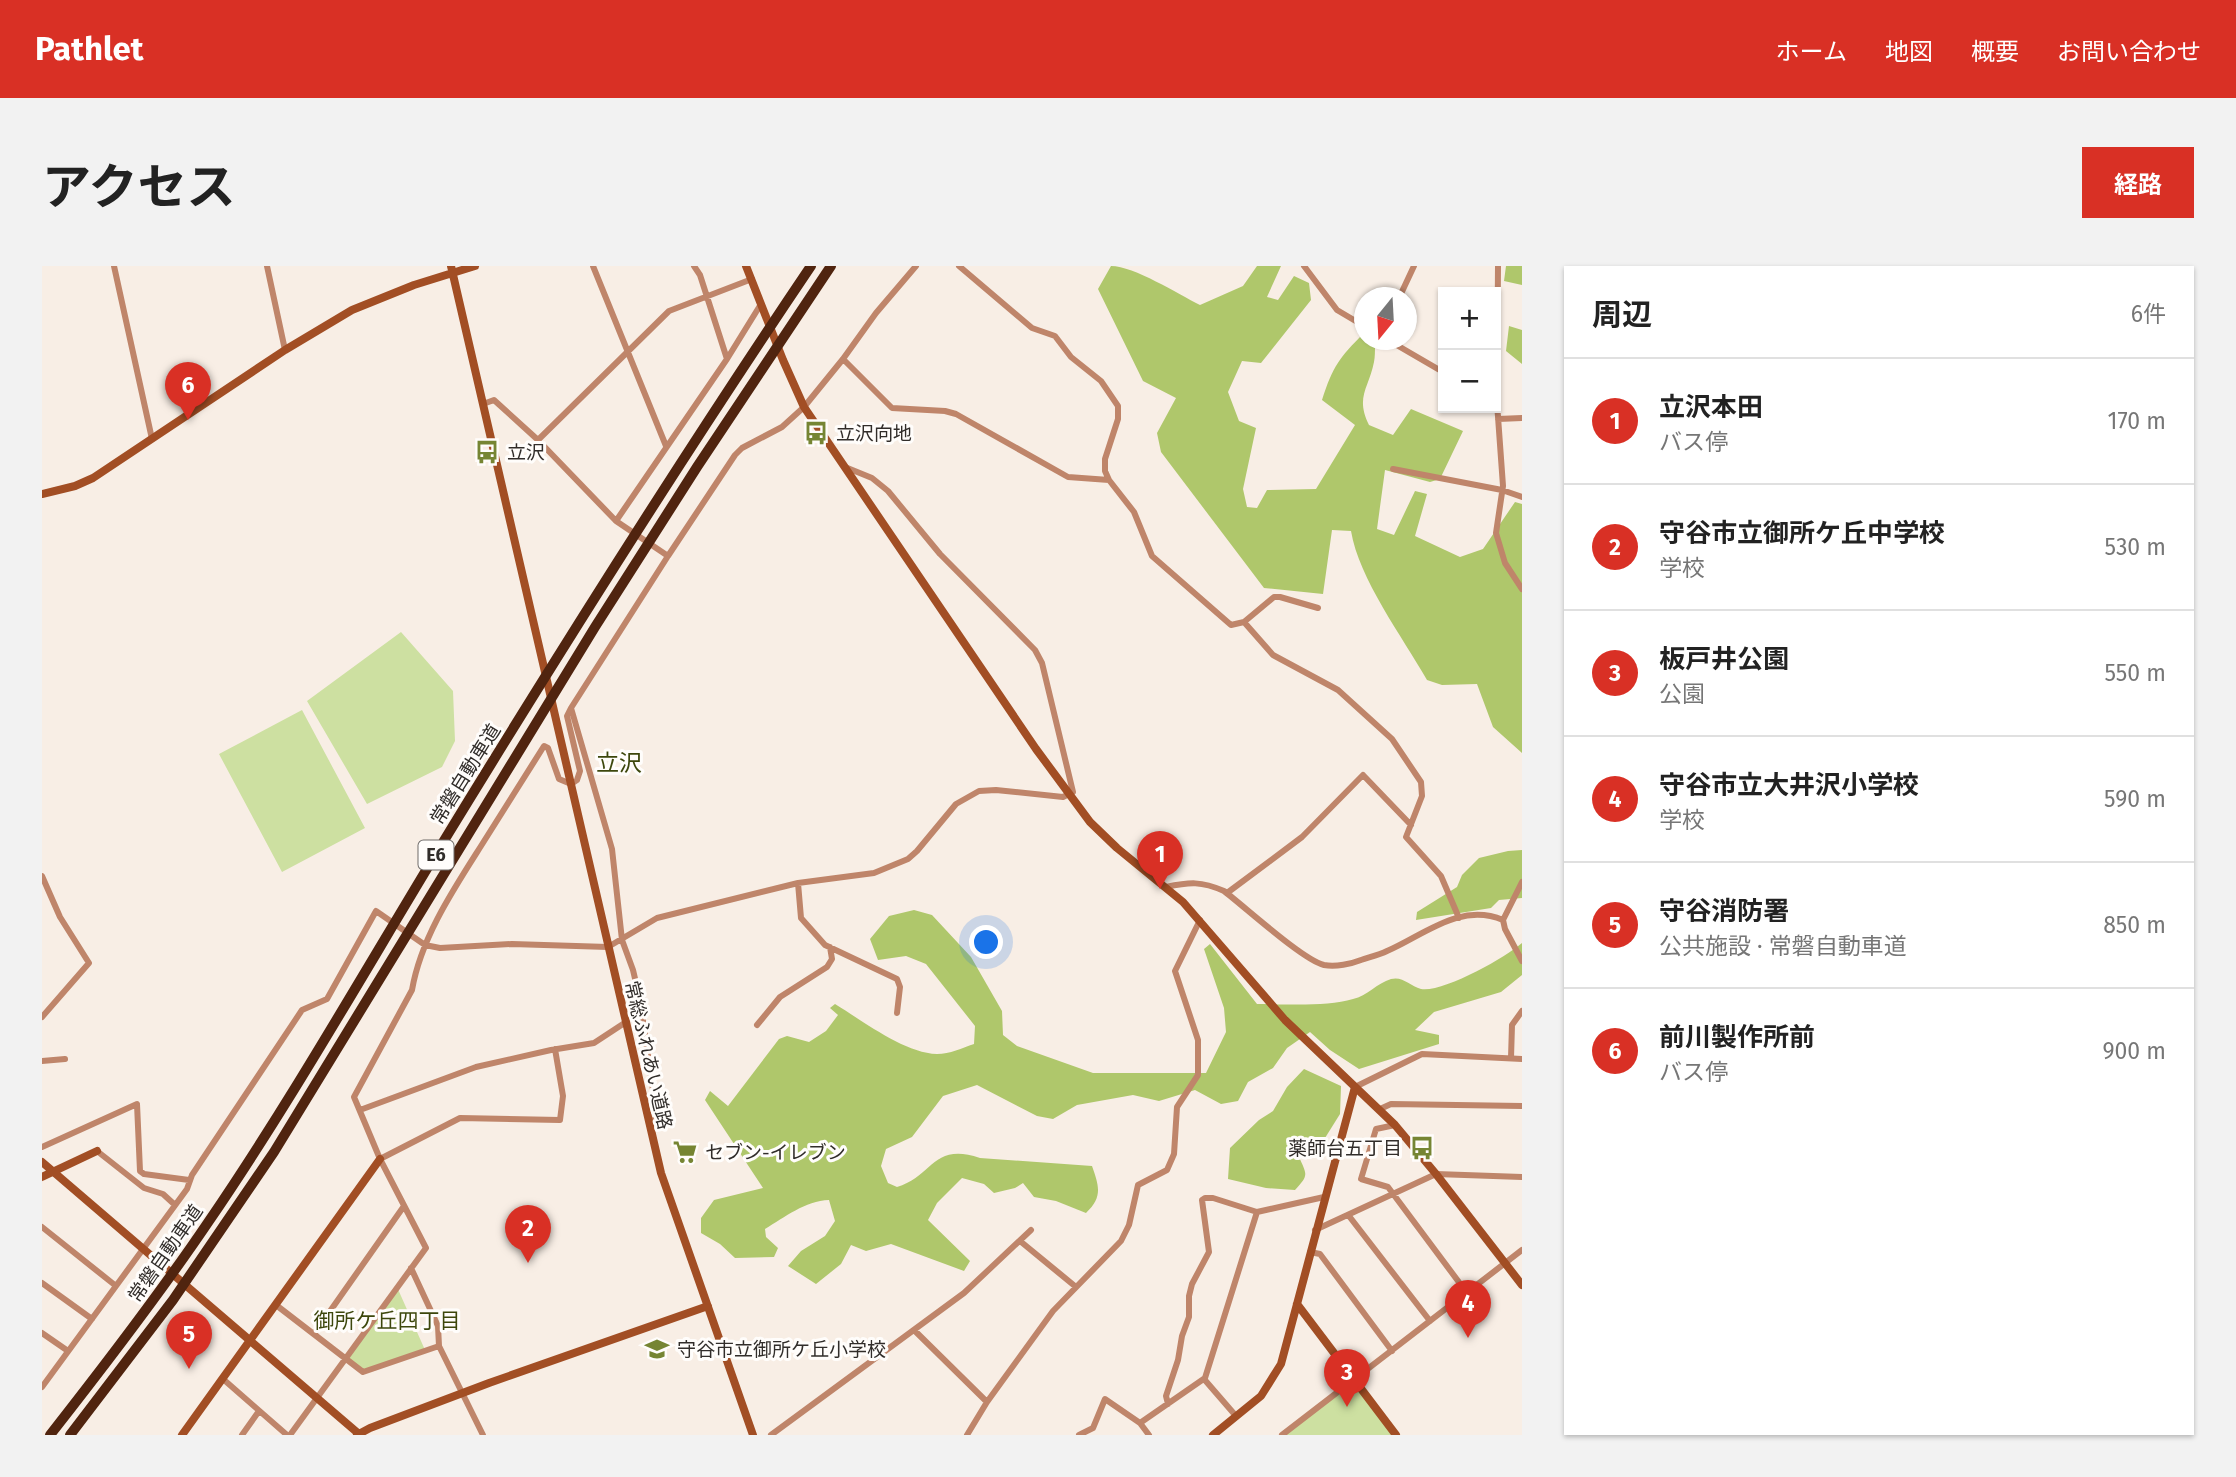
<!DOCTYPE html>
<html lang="ja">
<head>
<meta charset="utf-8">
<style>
	:root { --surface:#fff; --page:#f2f2f2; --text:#222; --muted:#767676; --line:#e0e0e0; --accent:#d93025 }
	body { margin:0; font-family:"Fira Sans","Noto Sans JP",sans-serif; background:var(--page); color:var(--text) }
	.controls { position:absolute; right:21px; top:21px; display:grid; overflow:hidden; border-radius:0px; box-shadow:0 2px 5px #0004 }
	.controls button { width:63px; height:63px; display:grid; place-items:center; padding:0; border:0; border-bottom:2px solid var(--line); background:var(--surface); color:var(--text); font:35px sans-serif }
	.compass { position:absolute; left:1312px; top:21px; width:63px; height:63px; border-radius:50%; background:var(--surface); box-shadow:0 2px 5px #0004; rotate:198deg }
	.you { position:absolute; left:945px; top:677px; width:24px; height:24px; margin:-18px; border:5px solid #fff; border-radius:50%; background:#1a73e8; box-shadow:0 0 0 10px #1a73e833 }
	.badge { display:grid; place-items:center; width:46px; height:46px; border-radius:50%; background:var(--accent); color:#fff; font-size:23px; font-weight:700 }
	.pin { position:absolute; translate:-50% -58px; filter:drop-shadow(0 2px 4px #0008) }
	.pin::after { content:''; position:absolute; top:37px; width:24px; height:21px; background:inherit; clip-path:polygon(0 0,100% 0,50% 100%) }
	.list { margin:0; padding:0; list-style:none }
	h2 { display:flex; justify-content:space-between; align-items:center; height:91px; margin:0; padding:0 28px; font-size:30px }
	h2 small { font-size:23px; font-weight:400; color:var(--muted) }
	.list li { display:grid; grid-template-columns:46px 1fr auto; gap:21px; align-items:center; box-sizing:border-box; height:126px; padding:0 28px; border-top:2px solid var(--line) }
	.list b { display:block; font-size:26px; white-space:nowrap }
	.list p { margin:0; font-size:23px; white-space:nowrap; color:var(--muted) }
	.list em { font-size:23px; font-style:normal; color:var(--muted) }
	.map { position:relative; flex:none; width:1480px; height:1169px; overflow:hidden; border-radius:0px }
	header { display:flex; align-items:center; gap:42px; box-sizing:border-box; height:98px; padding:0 35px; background:var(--accent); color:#fff }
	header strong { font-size:33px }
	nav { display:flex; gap:38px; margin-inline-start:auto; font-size:24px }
	.intro { display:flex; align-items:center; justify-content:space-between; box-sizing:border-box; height:168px; padding:0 42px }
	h1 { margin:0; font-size:49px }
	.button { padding:18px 32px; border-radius:0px; background:var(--accent); color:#fff; font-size:24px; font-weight:700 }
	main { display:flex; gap:42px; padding:0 42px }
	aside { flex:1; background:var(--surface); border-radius:0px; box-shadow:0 2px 5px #0004 }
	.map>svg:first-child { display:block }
	.green { fill:#cde0a1 }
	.forest { fill:#afc76b }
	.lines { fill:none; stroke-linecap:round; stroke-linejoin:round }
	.street { stroke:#bf856a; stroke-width:6 }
	.secondary { stroke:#a24e24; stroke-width:8 }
	.highway { stroke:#50240f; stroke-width:10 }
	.labels { text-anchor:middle; stroke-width:6; stroke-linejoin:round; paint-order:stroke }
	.shield { fill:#fffdfb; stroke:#6f6b69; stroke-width:2 }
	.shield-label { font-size:18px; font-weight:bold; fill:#312d2a }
	.poi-label { font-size:19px; fill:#312d2a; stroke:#fffdfb; text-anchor:start }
	.street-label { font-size:19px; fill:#312d2a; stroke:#fffdfb }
	.neighbourhood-label { font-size:21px; fill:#3d470c; stroke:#fffdfb }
	.quarter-label { font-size:23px; fill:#3d470c; stroke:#fffdfb }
</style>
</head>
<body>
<header>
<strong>Pathlet</strong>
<nav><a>ホーム</a><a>地図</a><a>概要</a><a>お問い合わせ</a></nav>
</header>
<div class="intro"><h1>アクセス</h1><a class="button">経路</a></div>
<main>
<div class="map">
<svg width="1480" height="1169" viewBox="0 0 1480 1169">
	<rect width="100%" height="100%" fill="#f8eee5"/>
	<path class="green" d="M359,366L411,425L413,475L400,501L325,538L265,435Z
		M260,444L323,562L240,606L177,488Z
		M355,1021L383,1084L321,1106L303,1092Z
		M1313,1113L1354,1169H1240Z"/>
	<path class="forest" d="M1069,0C1092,0 1136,28 1158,39L1201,20L1215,0H1239L1225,31L1236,34L1252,10L1267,17L1269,34L1219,97L1200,95L1186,126L1197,155L1214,162L1201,223L1205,241L1215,242L1225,224L1274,223L1313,159L1280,134C1291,100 1297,92 1322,67V74H1328L1333,79C1333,84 1333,91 1332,96C1327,122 1313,131 1327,159L1351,169L1369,143L1421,165L1398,213L1388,216L1343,204L1335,263L1352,269L1373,225L1385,228L1373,270L1418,291L1441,283L1473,236L1480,238V487L1451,461L1435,418L1400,419L1385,414C1360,370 1317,313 1309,265L1290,264L1281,328L1222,322L1119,186L1115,167L1134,132L1101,115L1056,23Z
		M1464,0H1480V19L1462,15Z
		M1467,60L1480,64V98L1464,85Z
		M1480,584V632L1457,634L1449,642L1374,654L1375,646L1415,621L1420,609L1437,592L1466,585Z
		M872,644L890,649L929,691L960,745L961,769L975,780L1051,807H1164L1184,766L1182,742L1162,683L1168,678L1215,738C1243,738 1285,741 1311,733C1325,730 1335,717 1349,713C1361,710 1368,720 1379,723C1400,727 1463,692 1480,677V709L1459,726L1392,746L1373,764L1397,769V778L1317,803L1288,784L1268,766L1245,782L1231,802L1206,816L1196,835L1179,838L1153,824L1117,835L1091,829L1035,839L1011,853L995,850L935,819L901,830L870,871L844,883L839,900L846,917L855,921C891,911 890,876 938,892L1050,900C1057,920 1061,931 1044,947L1014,935L992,931L981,917L973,922L952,927L942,918L920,912L895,937L886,954L928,995L922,1005L849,978L824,985L809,979L799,998L774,1018L746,1000L759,985L783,970L793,955L787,934C763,935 743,951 723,963L724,971L736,982L732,991L693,992L678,978L659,967V952L672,934L721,922L663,834L668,825L686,840L737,773L745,770L767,776L784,765L796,749L788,742L793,738C821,755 862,787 895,788C908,788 920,782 932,778L933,760L884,698L864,690L836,694L828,673L847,650Z
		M1262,803L1299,820L1298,848L1278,880L1257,891C1265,909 1267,909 1253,924L1224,922L1186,913L1188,882L1217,854L1231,845L1245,821Z"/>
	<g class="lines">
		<path class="street" d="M72,0L110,173
			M225,0L243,84
			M551,0L624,180
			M652,0L658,9L685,93
			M917,0L990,62L1013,70L1029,91L1059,115L1076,140V153L1063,193V205L1067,214
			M1262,0L1295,44L1322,60
			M1456,0L1455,137L1461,220L1454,267L1463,297L1480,323
			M1357,32L1372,0
			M1346,74L1401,106
			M801,93L850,142L903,145L914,148L1026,211L1067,214L1092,246L1110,290L1189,359L1202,356L1232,331H1238L1276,342
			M441,138L452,134L496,174L574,255L626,290L693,189L700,182L740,161L762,141L801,93L834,47L874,0
			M1456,153L1480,152
			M496,174L627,45L710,13
			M1351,203L1460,224L1480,231
			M574,255L685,93L719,38
			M1202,356L1231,389L1296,424L1350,473L1379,516L1380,530L1364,571L1399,610L1417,652
			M0,610L18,651L47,697L0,751
			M1480,616L1461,654L1463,663L1480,695
			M756,617L759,652L783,679L855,713L858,721L855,747
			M1124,621C1148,616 1159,615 1182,625C1203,641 1261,694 1282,699C1294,701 1309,698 1319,694C1328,691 1337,689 1345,685C1382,669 1418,636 1461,654
			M1185,627L1260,571L1321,509L1369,559
			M715,759L738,731L785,701L790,693L788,681
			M1469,792L1470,759L1480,745
			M0,795L23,793
			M1313,821L1380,788L1480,793
			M1338,843L1349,838L1480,840
			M318,844L434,801L509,784L552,777L584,756
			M607,857L615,852L598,734L591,704L580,674L570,583L529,442L626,290
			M1353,859L1334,863L1319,913L1346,921L1425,1027
			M0,881L95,838L98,905L102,908L147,914
			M55,885L102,922L121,928L133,939
			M338,893L418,852L518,854L521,830L513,783
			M1307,950L1388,1055
			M0,961L74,1020
			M1273,964L1394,908L1480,911
			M978,975L1034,1021
			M1268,986L1278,988L1350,1085
			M369,1002L396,1060L397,1080L441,1169
			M0,1017L50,1053
			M234,1039L321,1106L397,1080
			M873,1065L945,1136
			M0,1067L26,1085
			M272,1068L362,940
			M181,1113L245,1169
			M1162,1113L1194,1150
			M0,1121L145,923L150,909L260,744L285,733L334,645L383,679L398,682L470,678L566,681L615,652L756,617L832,607L866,593L875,585L914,538L937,525L954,524L1021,531L1031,526L1000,397L993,384L898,288L846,225L830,212L803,201
			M1126,1138L1124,1130L1136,1094L1140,1070L1147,1051V1030L1150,1018L1167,986L1160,934L1163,932H1171L1215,946
			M1098,1157L1163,1112L1215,946L1282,931
			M200,1169L217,1145
			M248,1169L384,982L338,893L312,831L370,724C379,672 411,624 439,580C460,547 481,513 502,480L506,482L517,513L529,518L535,514L538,505L525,450L529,442
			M729,1169L922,1027L989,964
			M925,1169L945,1136L1011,1045L1079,975L1087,959L1096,919L1125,904L1132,888L1135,841L1156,809V774L1133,705L1158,654
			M1037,1169L1051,1162L1063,1133L1098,1157L1107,1169
			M1240,1169L1480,984"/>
		<path class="secondary" d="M409,0L619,907L711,1169
			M704,0L741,94L762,141L994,483L1048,556L1075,582L1141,636L1243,754L1353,859L1394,908L1480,1019
			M0,228L33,220L51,212L243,84L310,44L372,19L433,0
			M0,896L317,1168
			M0,911L55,885
			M1255,1038L1354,1169
			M140,1169L338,893
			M315,1169L328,1162L447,1117L666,1040
			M1171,1169L1219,1130L1239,1098L1313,821"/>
		<path class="highway" d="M8,1169C63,1099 117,1029 167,955C251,832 325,701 403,573C521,380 642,188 769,0
			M28,1169L131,1034L232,886L553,361L655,201L789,0"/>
	</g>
	<defs>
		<g id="bus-bare" transform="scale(1.89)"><path d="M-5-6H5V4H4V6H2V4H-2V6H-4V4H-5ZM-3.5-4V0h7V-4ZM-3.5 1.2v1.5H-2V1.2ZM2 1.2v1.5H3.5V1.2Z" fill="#768533" stroke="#fffdfb" stroke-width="2.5" paint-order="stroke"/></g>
		<g id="supermarket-bare" transform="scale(1.89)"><path d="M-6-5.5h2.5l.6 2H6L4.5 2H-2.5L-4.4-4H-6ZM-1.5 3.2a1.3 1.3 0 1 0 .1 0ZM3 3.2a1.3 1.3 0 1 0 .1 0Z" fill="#768533" stroke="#fffdfb" stroke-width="2.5" paint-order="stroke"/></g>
		<g id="school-bare" transform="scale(1.89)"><path d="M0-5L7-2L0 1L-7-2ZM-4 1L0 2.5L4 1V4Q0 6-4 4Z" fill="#768533" stroke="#fffdfb" stroke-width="2.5" paint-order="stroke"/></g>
	</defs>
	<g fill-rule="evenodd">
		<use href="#bus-bare" x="774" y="167"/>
		<use href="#bus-bare" x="445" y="186"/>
		<use href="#bus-bare" x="1380" y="882"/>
		<use href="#supermarket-bare" x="643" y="886"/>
		<use href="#school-bare" x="615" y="1083"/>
	</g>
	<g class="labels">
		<rect class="shield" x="376.5" y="574.5" width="35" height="29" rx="5"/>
		<g class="shield-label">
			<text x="394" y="595">E6</text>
		</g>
		<g class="poi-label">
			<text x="794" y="174">立沢向地</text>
			<text x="465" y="193">立沢</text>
			<text x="1360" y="889" text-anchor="end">薬師台五丁目</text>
			<text x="663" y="893">セブン-イレブン</text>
			<text x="635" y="1090">守谷市立御所ケ丘小学校</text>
		</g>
		<g class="street-label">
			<text transform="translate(423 508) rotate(-58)" y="7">常磐自動車道</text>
			<text transform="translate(607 789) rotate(77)" y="7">常総ふれあい道路</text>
			<text transform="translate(123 987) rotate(-55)" y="7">常磐自動車道</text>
		</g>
		<g class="neighbourhood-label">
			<text x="345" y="1062">御所ケ丘四丁目</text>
		</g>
		<g class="quarter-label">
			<text x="577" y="505">立沢</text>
		</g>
	</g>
</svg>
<div class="controls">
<button>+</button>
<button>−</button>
</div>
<svg class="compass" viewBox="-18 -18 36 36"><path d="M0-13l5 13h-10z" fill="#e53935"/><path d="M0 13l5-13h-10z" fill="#767676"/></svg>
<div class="you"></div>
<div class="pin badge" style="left:1118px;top:623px">1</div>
<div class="pin badge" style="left:486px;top:997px">2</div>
<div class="pin badge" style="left:1305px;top:1141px">3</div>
<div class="pin badge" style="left:1426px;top:1072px">4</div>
<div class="pin badge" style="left:147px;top:1103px">5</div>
<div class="pin badge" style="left:146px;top:154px">6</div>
</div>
<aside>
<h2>周辺<small>6件</small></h2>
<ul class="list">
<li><span class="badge">1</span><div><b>立沢本田</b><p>バス停</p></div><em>170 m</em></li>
<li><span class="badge">2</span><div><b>守谷市立御所ケ丘中学校</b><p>学校</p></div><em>530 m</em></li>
<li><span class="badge">3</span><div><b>板戸井公園</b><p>公園</p></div><em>550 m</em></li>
<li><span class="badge">4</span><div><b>守谷市立大井沢小学校</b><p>学校</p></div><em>590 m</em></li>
<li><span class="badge">5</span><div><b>守谷消防署</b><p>公共施設 · 常磐自動車道</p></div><em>850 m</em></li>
<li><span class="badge">6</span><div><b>前川製作所前</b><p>バス停</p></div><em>900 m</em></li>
</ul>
</aside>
</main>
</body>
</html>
